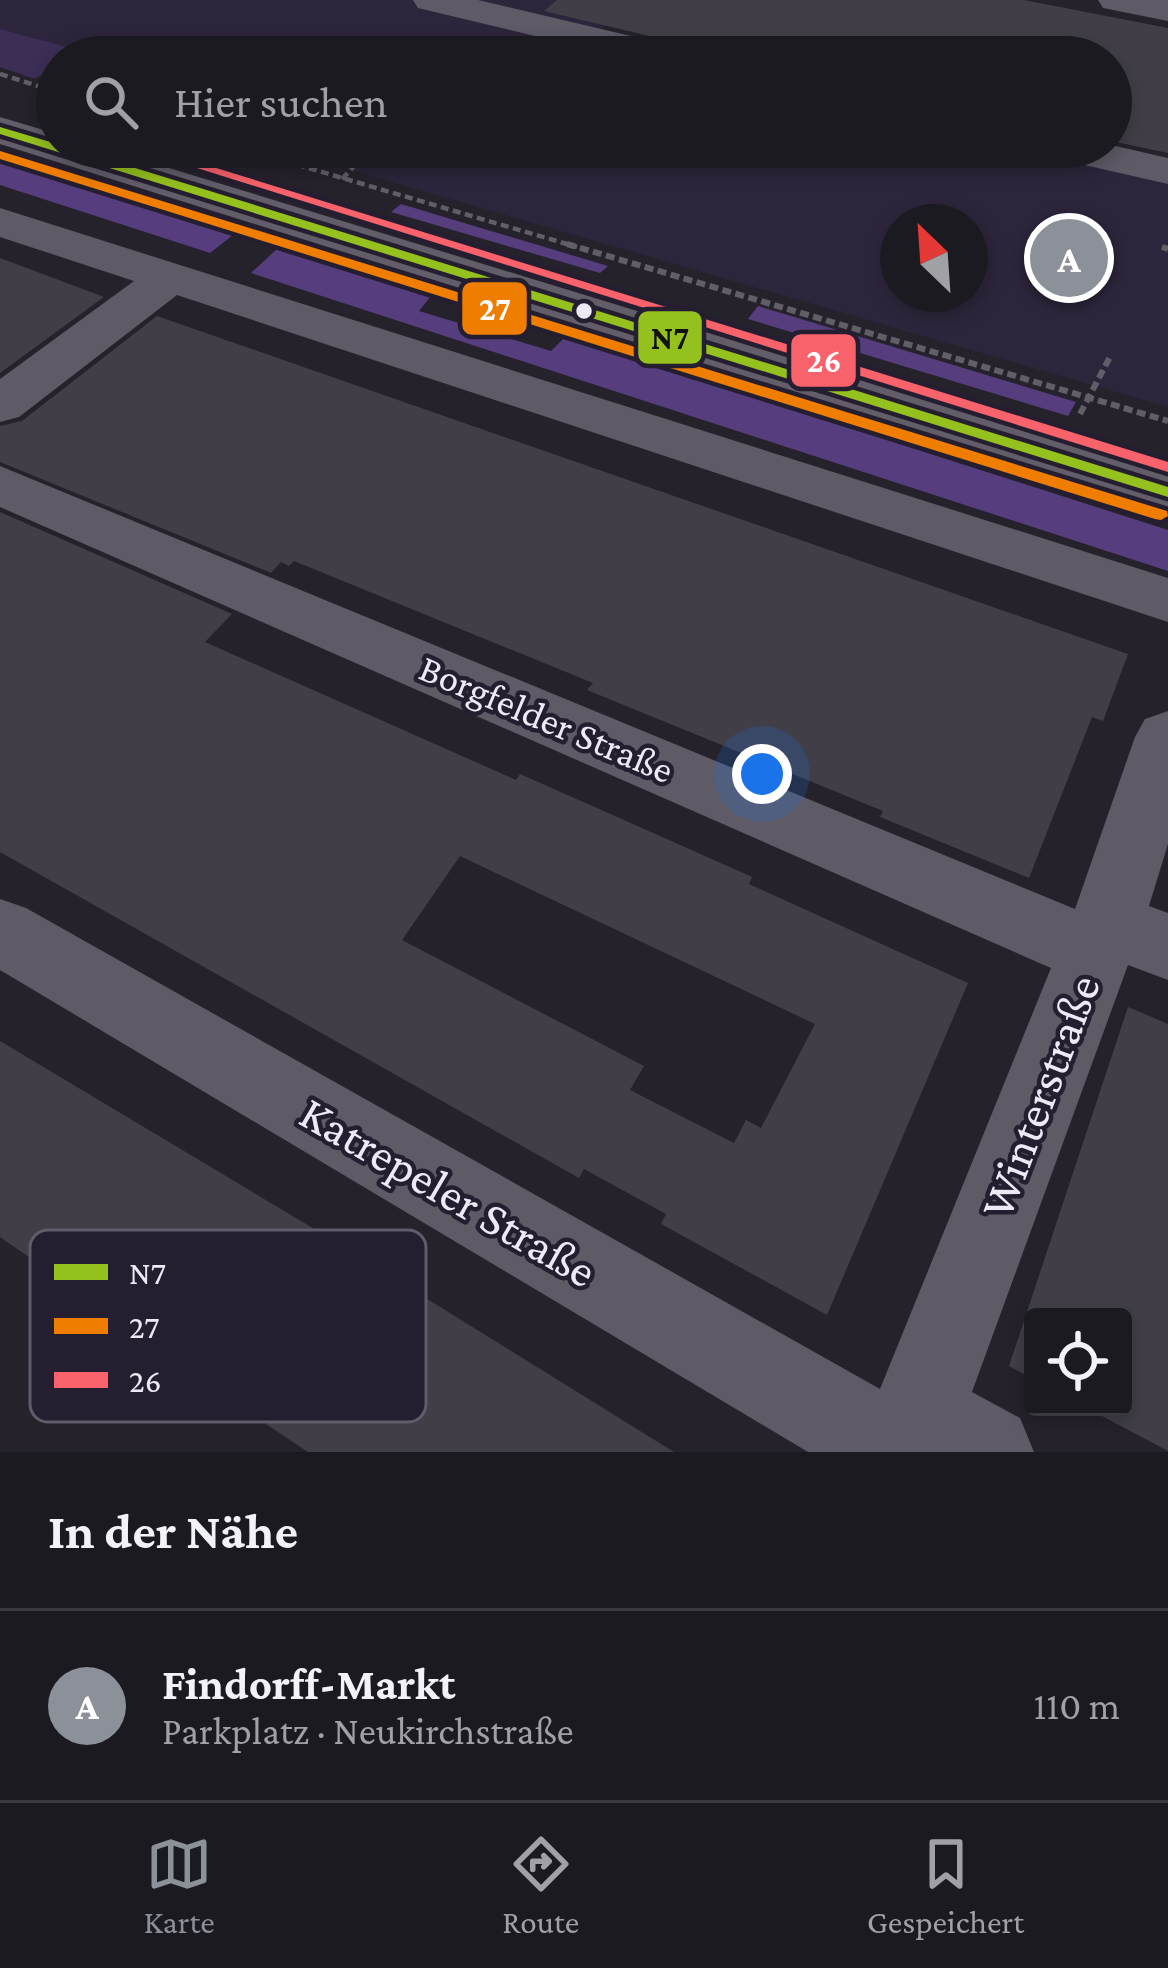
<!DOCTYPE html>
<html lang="de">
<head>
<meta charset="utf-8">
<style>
	:root { --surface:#1c1a21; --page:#25232a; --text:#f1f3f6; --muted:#a0a1a5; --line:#3a383f; --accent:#8c9099 }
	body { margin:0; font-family:"Crimson Pro",serif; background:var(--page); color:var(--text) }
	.controls { position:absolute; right:36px; bottom:36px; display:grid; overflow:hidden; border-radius:12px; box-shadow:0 6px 18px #0003 }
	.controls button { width:108px; height:108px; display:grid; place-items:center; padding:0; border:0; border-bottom:3px solid var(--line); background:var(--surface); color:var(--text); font:60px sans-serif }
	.compass { position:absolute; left:880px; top:204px; width:108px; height:108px; border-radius:50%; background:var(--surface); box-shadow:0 6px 18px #0003; rotate:335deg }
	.you { position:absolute; left:762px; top:774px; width:42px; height:42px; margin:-30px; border:9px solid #fff; border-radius:50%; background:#1a73e8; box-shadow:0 0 0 18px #1a73e833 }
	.badge { display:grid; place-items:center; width:78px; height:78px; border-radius:50%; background:var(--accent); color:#fff; font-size:39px; font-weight:700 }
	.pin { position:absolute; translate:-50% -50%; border:6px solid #fff; box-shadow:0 3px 12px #0006 }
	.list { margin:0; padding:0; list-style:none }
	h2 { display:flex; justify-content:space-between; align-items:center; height:156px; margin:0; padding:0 48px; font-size:51px }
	h2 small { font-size:39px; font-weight:400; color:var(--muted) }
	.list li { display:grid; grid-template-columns:78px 1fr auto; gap:36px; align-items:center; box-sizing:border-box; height:192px; padding:0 48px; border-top:3px solid var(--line) }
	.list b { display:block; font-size:45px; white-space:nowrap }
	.list p { margin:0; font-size:39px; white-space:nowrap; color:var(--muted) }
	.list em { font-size:39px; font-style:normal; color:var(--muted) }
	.icon { flex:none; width:66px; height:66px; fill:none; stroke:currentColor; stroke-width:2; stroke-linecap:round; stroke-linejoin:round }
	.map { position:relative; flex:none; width:1168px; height:1452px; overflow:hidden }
	.search { position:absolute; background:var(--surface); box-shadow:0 6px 18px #0003; left:36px; right:36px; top:36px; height:132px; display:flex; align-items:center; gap:30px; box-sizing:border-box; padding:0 42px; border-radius:66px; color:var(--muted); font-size:45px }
	.sheet { height:348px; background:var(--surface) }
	nav { display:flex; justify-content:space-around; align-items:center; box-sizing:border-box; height:168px; border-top:3px solid var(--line); background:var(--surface); font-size:33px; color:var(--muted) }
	nav a { display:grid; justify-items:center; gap:6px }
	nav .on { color:var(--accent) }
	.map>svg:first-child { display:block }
	.built { fill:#2d253b; fill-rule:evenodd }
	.green { fill:#3c2e54 }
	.forest { fill:#563d7d }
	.building { fill:#413e47; fill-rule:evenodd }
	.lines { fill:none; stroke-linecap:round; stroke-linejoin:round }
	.path-far1 { stroke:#615e67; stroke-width:4.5; stroke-dasharray:8 4.5; stroke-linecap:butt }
	.path { stroke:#615e67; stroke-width:6; stroke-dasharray:9 4.5; stroke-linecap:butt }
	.minor { fill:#5e5a66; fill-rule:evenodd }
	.secondary { fill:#625d69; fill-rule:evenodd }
	.bus-1-casing { stroke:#251e30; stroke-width:9 }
	.bus-2-casing { stroke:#251e30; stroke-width:9 }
	.bus-3-casing { stroke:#251e30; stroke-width:9 }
	.bus-1 { fill:#95c11f; fill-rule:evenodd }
	.bus-2 { fill:#ef7d00; fill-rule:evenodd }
	.bus-3 { fill:#f8626a; fill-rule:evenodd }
	.bus-dot { fill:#edeaf6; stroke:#251e30; stroke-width:4.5 }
	.labels { text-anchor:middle; stroke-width:9; stroke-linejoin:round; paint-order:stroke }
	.street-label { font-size:39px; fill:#edeaf6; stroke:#251e30 }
	.near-street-label { font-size:48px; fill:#edeaf6; stroke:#251e30 }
	.key { fill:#251e30; stroke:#615b6b; stroke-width:3 }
	.key-label { font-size:33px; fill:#edeaf6 }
	.line-badge { stroke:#251e30; stroke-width:4.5 }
	.badge-label { font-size:33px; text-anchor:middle; font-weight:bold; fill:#fff }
	.pale-badge-label { font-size:33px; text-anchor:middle; font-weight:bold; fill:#111 }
</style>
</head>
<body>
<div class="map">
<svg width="1168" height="1452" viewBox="0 0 1168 1452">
	<rect width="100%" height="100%" fill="#26222c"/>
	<path class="built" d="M0,0H637L591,37L668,57H73L81,51L0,29Z
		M271,147H1055L1168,173V407ZM898,222H970V294H898Z"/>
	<path class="green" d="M0,29L82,51L57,57V66L35,79L0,67Z"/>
	<path class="forest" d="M0,161L233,235L210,253L0,185Z
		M401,204L608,266L600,273L391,212Z
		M278,248L431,296L419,311L551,351L565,337L1168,530V571L251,273Z
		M758,306L1076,402L1068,416L748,319Z"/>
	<path class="building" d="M557,0H1024L1168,28V153L1111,141V57H696L687,45L544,11Z
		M514,36L604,57H489Z
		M0,258L104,297L0,373Z
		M157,316L1128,654L1103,721L1092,717L1029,878L880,817L883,811L587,690L593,683L294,561L289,566L281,562L271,573L0,462V426L22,421Z
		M0,512L232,614L205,642L516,780L520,774L642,828L752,877L749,884L968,983L827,1315L661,1224L666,1214L584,1169L579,1178L0,852ZM460,856L815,1024L761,1128L746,1120L734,1143L630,1090L644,1066L402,940Z
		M1128,1007L1168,1024V1451L1085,1407H1123V1317H1033V1379L1009,1366Z
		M0,1041L311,1227L674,1452H308L266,1424L285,1397L104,1275L94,1288L40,1251L33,1260L0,1237Z"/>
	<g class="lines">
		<path class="path-far1" d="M0,74L57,92
			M237,147L577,247
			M342,179L372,147"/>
		<path class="path" d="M567,244L1168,421
			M1162,247L1168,249
			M1080,414L1110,357"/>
		<path class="minor" d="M413,0H478L686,49L692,57H623L418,8Z
			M1098,0H1168V21L1103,8Z
			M1111,145L1168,158V184L1045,156L1039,147Z
			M0,208L1168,578V622L177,295L19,417L0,422V379L134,281L0,237Z
			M0,466L1075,909L1135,737L1145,719L1168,711V844L1149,906L1168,913V980L1128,965L972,1392L1020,1418L1034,1452H808L0,970V899L26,908L880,1389L1051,968L0,507Z"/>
		<path class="secondary" d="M0,117L57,134V147H100L1168,473V511L0,144Z"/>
		<g class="bus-1-casing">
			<path id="bus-1" d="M0,127L57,144V147H67L1168,487V497L0,134Z"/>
		</g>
		<g class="bus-2-casing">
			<path id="bus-2" d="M0,151L1167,511L1168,516L1161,520L1155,519L0,159Z"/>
		</g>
		<g class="bus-3-casing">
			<path id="bus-3" d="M130,147H148L1168,462V472Z"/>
		</g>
		<use href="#bus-1" class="bus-1"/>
		<use href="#bus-2" class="bus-2"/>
		<use href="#bus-3" class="bus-3"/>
	</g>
	<circle class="bus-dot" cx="584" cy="311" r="10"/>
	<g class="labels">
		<g class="street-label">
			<text transform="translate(547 718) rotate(23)" y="14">Borgfelder Straße</text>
		</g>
		<g class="near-street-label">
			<text transform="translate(1039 1096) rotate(-69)" y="17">Winterstraße</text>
			<text transform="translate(449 1191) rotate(30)" y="17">Katrepeler Straße</text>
		</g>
	</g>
	<rect x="30" y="1230" width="396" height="192" rx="18" class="key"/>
	<rect x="54" y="1264" width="54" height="16" fill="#95c11f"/>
	<rect x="54" y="1318" width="54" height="16" fill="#ef7d00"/>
	<rect x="54" y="1372" width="54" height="16" fill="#f8626a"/>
	<g class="key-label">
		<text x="129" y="1284">N7</text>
		<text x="129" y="1338">27</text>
		<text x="129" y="1392">26</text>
	</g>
	<g class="line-badge">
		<rect x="460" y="280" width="69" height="57" rx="12" fill="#ef7d00"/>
		<rect x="636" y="309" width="68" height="57" rx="12" fill="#95c11f"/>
		<rect x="789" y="332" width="69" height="57" rx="12" fill="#f8626a"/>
	</g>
	<g class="badge-label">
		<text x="495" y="320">27</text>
		<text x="824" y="372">26</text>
	</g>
	<g class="pale-badge-label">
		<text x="670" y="349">N7</text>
	</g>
</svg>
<div class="controls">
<button><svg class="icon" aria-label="locate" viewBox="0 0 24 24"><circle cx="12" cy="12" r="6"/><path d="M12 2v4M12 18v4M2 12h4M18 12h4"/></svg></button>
</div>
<svg class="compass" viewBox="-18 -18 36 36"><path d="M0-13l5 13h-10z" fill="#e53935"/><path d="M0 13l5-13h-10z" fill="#a0a1a5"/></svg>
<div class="you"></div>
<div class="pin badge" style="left:1069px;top:258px">A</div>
<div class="search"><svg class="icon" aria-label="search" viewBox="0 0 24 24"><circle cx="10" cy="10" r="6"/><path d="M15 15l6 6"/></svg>Hier suchen</div>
</div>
<section class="sheet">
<h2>In der Nähe<small></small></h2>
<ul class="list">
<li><span class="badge">A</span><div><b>Findorff-Markt</b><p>Parkplatz · Neukirchstraße</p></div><em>110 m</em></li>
</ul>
</section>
<nav>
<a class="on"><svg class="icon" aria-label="map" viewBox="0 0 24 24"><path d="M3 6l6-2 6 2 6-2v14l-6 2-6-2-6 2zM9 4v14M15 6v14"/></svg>Karte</a>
<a><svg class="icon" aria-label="directions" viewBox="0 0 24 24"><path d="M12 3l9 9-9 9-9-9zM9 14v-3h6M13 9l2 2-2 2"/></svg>Route</a>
<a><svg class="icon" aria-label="saved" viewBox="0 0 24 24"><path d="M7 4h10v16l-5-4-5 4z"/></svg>Gespeichert</a>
</nav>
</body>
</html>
